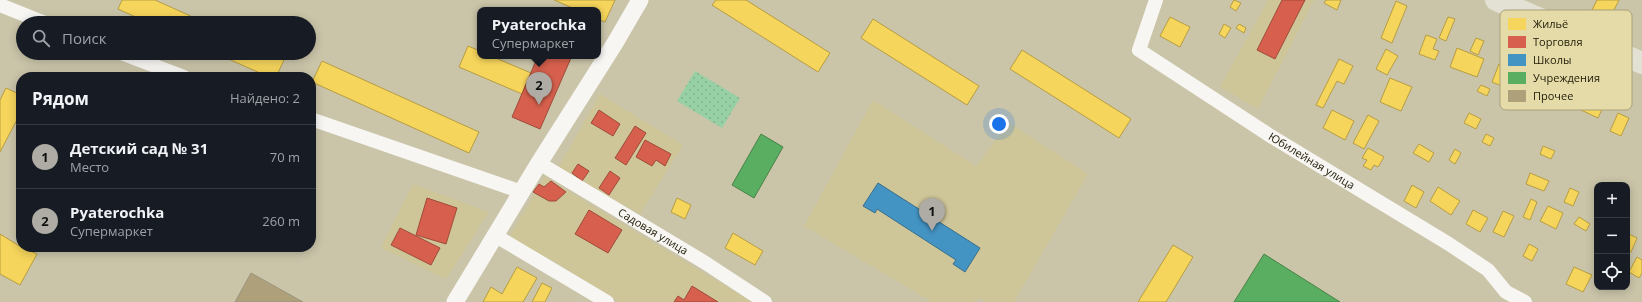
<!DOCTYPE html>
<html lang="ru">
<head>
<meta charset="utf-8">
<style>
	:root { --surface:#171b24; --page:#20242c; --text:#f1f3f6; --muted:#9ea1a6; --line:#363941; --accent:#aeaca4 }
	body { margin:0; font-family:"Open Sans",sans-serif; background:var(--page); color:var(--text) }
	.controls { position:absolute; right:12px; bottom:12px; display:grid; overflow:hidden; border-radius:8px; box-shadow:0 2px 10px #0003 }
	.controls button { width:36px; height:36px; display:grid; place-items:center; padding:0; border:0; border-bottom:1px solid var(--line); background:var(--surface); color:var(--text); font:20px sans-serif }
	.you { position:absolute; left:999px; top:124px; width:14px; height:14px; margin:-10px; border:3px solid #fff; border-radius:50%; background:#1a73e8; box-shadow:0 0 0 6px #1a73e833 }
	.badge { display:grid; place-items:center; width:26px; height:26px; border-radius:50%; background:var(--accent); color:#111; font-size:13px; font-weight:700 }
	.pin { position:absolute; translate:-50% -33px; filter:drop-shadow(0 1px 2px #0008) }
	.pin::after { content:''; position:absolute; top:21px; width:14px; height:12px; background:inherit; clip-path:polygon(0 0,100% 0,50% 100%) }
	.popup { position:absolute; left:477px; top:7px; width:124px; height:52px; box-sizing:border-box; display:grid; place-content:center; border-radius:8px; background:var(--surface); filter:drop-shadow(0 1px 3px #0005); font-size:13px; white-space:nowrap; color:var(--muted) }
	.popup b { font-size:15px; color:var(--text) }
	.popup::after { content:''; position:absolute; left:50%; top:100%; margin-left:-8px; border:8px solid transparent; border-top-color:var(--surface) }
	.list { margin:0; padding:0; list-style:none }
	h2 { display:flex; justify-content:space-between; align-items:center; height:52px; margin:0; padding:0 16px; font-size:17px }
	h2 small { font-size:13px; font-weight:400; color:var(--muted) }
	.list li { display:grid; grid-template-columns:26px 1fr auto; gap:12px; align-items:center; box-sizing:border-box; height:64px; padding:0 16px; border-top:1px solid var(--line) }
	.list b { display:block; font-size:15px; white-space:nowrap }
	.list p { margin:0; font-size:13px; white-space:nowrap; color:var(--muted) }
	.list em { font-size:13px; font-style:normal; color:var(--muted) }
	.icon { flex:none; width:22px; height:22px; fill:none; stroke:currentColor; stroke-width:2; stroke-linecap:round; stroke-linejoin:round }
	.map { position:relative; flex:none; width:1642px; height:302px; overflow:hidden }
	.search { position:absolute; background:var(--surface); box-shadow:0 2px 10px #0003; left:16px; top:16px; width:300px; height:44px; display:flex; align-items:center; gap:10px; box-sizing:border-box; padding:0 14px; border-radius:22px; color:var(--muted); font-size:15px }
	.panel { position:absolute; background:var(--surface); box-shadow:0 2px 10px #0003; left:16px; top:72px; width:300px; height:180px; border-radius:16px }
	.map>svg:first-child { display:block }
	.built { fill:#cec598 }
	.park { fill:url(#park-dots) }
	.homes { fill:#f6d55c; stroke:#b69d42 }
	.shops { fill:#d6604d; stroke:#9f4b38 }
	.schools { fill:#4393c3; stroke:#386f8b }
	.public { fill:#5aae61; stroke:#488246 }
	.building { fill:#aea07b; stroke:#9b947f }
	.lines { fill:none; stroke-linecap:round; stroke-linejoin:round }
	.minor { stroke:#f7f6f2; stroke-width:14 }
	.tertiary { stroke:#f7f6f2; stroke-width:17 }
	.primary { stroke:#e3e0d4; stroke-width:22 }
	.labels { text-anchor:middle; stroke-width:4; stroke-linejoin:round; paint-order:stroke }
	.street-label { font-size:11px; fill:#1f1b07; stroke:#e5dba8 }
	.key { fill:#e5dba8; stroke:#aaa178; stroke-width:1 }
	.key-label { font-size:11px; fill:#1f1b07 }
</style>
</head>
<body>
<div class="map">
<svg width="1642" height="302" viewBox="0 0 1642 302">
	<defs>
		<pattern id="park-dots" width="8" height="8" patternUnits="userSpaceOnUse"><rect width="8" height="8" fill="#97d0a4"/><path d="M2 2h.1M6 6h.1" fill="none" stroke="#82b28c" stroke-width="1.8" stroke-linecap="round"/></pattern>
	</defs>
	<rect width="100%" height="100%" fill="#cac5a9"/>
	<path class="built" d="M1268,0H1314L1258,109L1220,87Z
		M600,94L683,145L640,214L558,168Z
		M873,100L976,166L1009,123L1088,174L1014,302H986L980,298L972,302H932L804,226Z
		M545,177L750,301L749,302H620L545,256L541,260L508,239Z
		M413,184L489,212L446,279L381,248Z"/>
	<path class="park" d="M695,71L740,98L722,128L677,101Z"/>
	<path class="homes" d="M122,0H155L206,23H149L118,9Z
		M554,0H615L605,22L598,19V10H577Z
		M716,0H746L830,53L818,72L712,5Z
		M1234,0L1241,3L1236,11L1230,7Z
		M1326,0H1341L1337,10L1324,3Z
		M1597,0H1619L1610,18L1592,10Z
		M1396,1L1407,6L1392,43L1381,38Z
		M1170,17L1190,27L1180,47L1160,36Z
		M1448,17L1455,19L1446,41L1439,38Z
		M873,19L979,86L967,105L861,38Z
		M1224,24L1231,28L1225,38L1219,34Z
		M1239,24L1246,28L1244,33L1236,28Z
		M1426,35L1437,39L1433,49L1439,51L1435,60L1419,54Z
		M1476,38L1484,41L1478,55L1470,51Z
		M468,46L480,51V56H491L531,73L522,94L459,67Z
		M1457,48L1484,59L1477,77L1450,67Z
		M1386,49L1398,56L1387,75L1376,69Z
		M1022,50L1131,119L1119,138L1010,69Z
		M215,53H273L285,58L276,77H269Z
		M1339,59L1353,66L1344,84L1337,81L1323,108L1316,105Z
		M322,61L479,132L469,153L312,82Z
		M1499,64L1516,71L1509,89L1492,82Z
		M1539,74L1551,79L1544,98L1532,93Z
		M1390,78L1412,87L1401,111L1380,102Z
		M1481,85L1490,89L1487,96L1477,91Z
		M6,88L21,95V112L0,152V100Z
		M1588,95L1605,103L1598,118L1581,110Z
		M1332,110L1354,121L1345,140L1323,128Z
		M1469,113L1481,119L1476,129L1464,123Z
		M1618,113L1629,118L1621,136L1610,131Z
		M1368,115L1379,121L1364,149L1353,143Z
		M1486,134L1494,138L1490,146L1482,142Z
		M1419,144L1434,153L1429,162L1413,153Z
		M1543,146L1555,151L1551,159L1540,154Z
		M1368,148L1384,157L1378,167L1374,165L1371,170L1363,166L1367,160L1362,158Z
		M1455,149L1461,153L1455,164L1449,160Z
		M1530,173L1549,181L1544,191L1526,184Z
		M1412,185L1424,192L1416,208L1404,201Z
		M1438,187L1460,201L1451,215L1430,201Z
		M1570,188L1579,192L1573,206L1564,202Z
		M677,198L691,205L685,219L671,212Z
		M1531,199L1537,202L1530,220L1523,217Z
		M1548,206L1563,213L1556,229L1540,221Z
		M1473,210L1488,218L1480,232L1466,224Z
		M1503,211L1514,216L1504,237L1493,232Z
		M1579,217L1590,224L1586,231L1574,224Z
		M733,233L763,251L755,265L725,248Z
		M1627,233L1637,238L1631,252L1627,251Z
		M0,234L21,247L37,254L20,285L0,274Z
		M1529,244L1538,249L1532,261L1523,256Z
		M1173,245L1193,257L1166,302H1138Z
		M1637,257L1642,260V273L1639,278L1629,272Z
		M517,267L537,278L523,302H483L491,287L502,294Z
		M1574,267L1592,275L1583,292L1566,284Z
		M542,283L552,288L545,302H532Z"/>
	<path class="shops" d="M1282,0H1305L1275,59L1257,50Z
		M538,56H567L571,58L540,129L512,117Z
		M599,110L620,124L613,136L591,123Z
		M635,126L646,133L626,165L615,158Z
		M645,140L671,154L665,166L656,160L652,166L636,157Z
		M578,164L589,171L582,181L572,173Z
		M610,171L620,178L609,195L599,188Z
		M551,181L566,192L556,201H549L533,192L539,184L544,187Z
		M427,198L457,208L446,244L416,235Z
		M589,210L622,230L608,253L575,234Z
		M400,228L440,248L431,265L391,245Z
		M692,286L718,302H674L678,296L684,300Z"/>
	<path class="schools" d="M878,183L980,248L965,272L953,264L956,260L877,209L875,213L863,206Z"/>
	<path class="public" d="M761,134L783,147L754,198L732,185Z
		M1264,254L1340,302H1234Z"/>
	<path class="building" d="M251,273L303,302H235Z"/>
	<g class="lines">
		<g class="minor">
			<path id="s1" d="M1156,0L1139,50L1269,135L1449,244L1488,270L1506,292L1525,302"/>
			<path d="M0,5L45,23"/>
			<path d="M121,53L184,77"/>
			<path d="M311,119L522,192"/>
			<path id="s2" d="M539,163L704,262L765,302"/>
			<path d="M496,236L607,302"/>
		</g>
		<path class="tertiary" d="M455,302L539,163L615,43L640,0"/>
		<path class="primary" d="M1496,0L1642,63"/>
	</g>
	<g class="labels">
		<g class="street-label">
			<text dy="4" stroke="none"><textPath href="#s1" startOffset="258">Юбилейная улица</textPath></text>
			<text dy="4" stroke="none"><textPath href="#s2" startOffset="133">Садовая улица</textPath></text>
		</g>
	</g>
	<rect x="1500" y="10" width="132" height="100" rx="6" class="key"/>
	<rect x="1508" y="18" width="18" height="12" fill="#f6d55c"/>
	<rect x="1508" y="36" width="18" height="12" fill="#d6604d"/>
	<rect x="1508" y="54" width="18" height="12" fill="#4393c3"/>
	<rect x="1508" y="72" width="18" height="12" fill="#5aae61"/>
	<rect x="1508" y="90" width="18" height="12" fill="#aea07b"/>
	<g class="key-label">
		<text x="1533" y="28">Жильё</text>
		<text x="1533" y="46">Торговля</text>
		<text x="1533" y="64">Школы</text>
		<text x="1533" y="82">Учреждения</text>
		<text x="1533" y="100">Прочее</text>
	</g>
</svg>
<div class="controls">
<button>+</button>
<button>−</button>
<button><svg class="icon" aria-label="locate" viewBox="0 0 24 24"><circle cx="12" cy="12" r="6"/><path d="M12 2v4M12 18v4M2 12h4M18 12h4"/></svg></button>
</div>
<div class="you"></div>
<div class="pin badge" style="left:932px;top:231px">1</div>
<div class="pin badge" style="left:539px;top:105px">2</div>
<div class="popup"><b>Pyaterochka</b>Супермаркет</div>
<div class="search"><svg class="icon" aria-label="search" viewBox="0 0 24 24"><circle cx="10" cy="10" r="6"/><path d="M15 15l6 6"/></svg>Поиск</div>
<section class="panel">
<h2>Рядом<small>Найдено: 2</small></h2>
<ul class="list">
<li><span class="badge">1</span><div><b>Детский сад № 31</b><p>Место</p></div><em>70 m</em></li>
<li><span class="badge">2</span><div><b>Pyaterochka</b><p>Супермаркет</p></div><em>260 m</em></li>
</ul>
</section>
</div>
</body>
</html>
